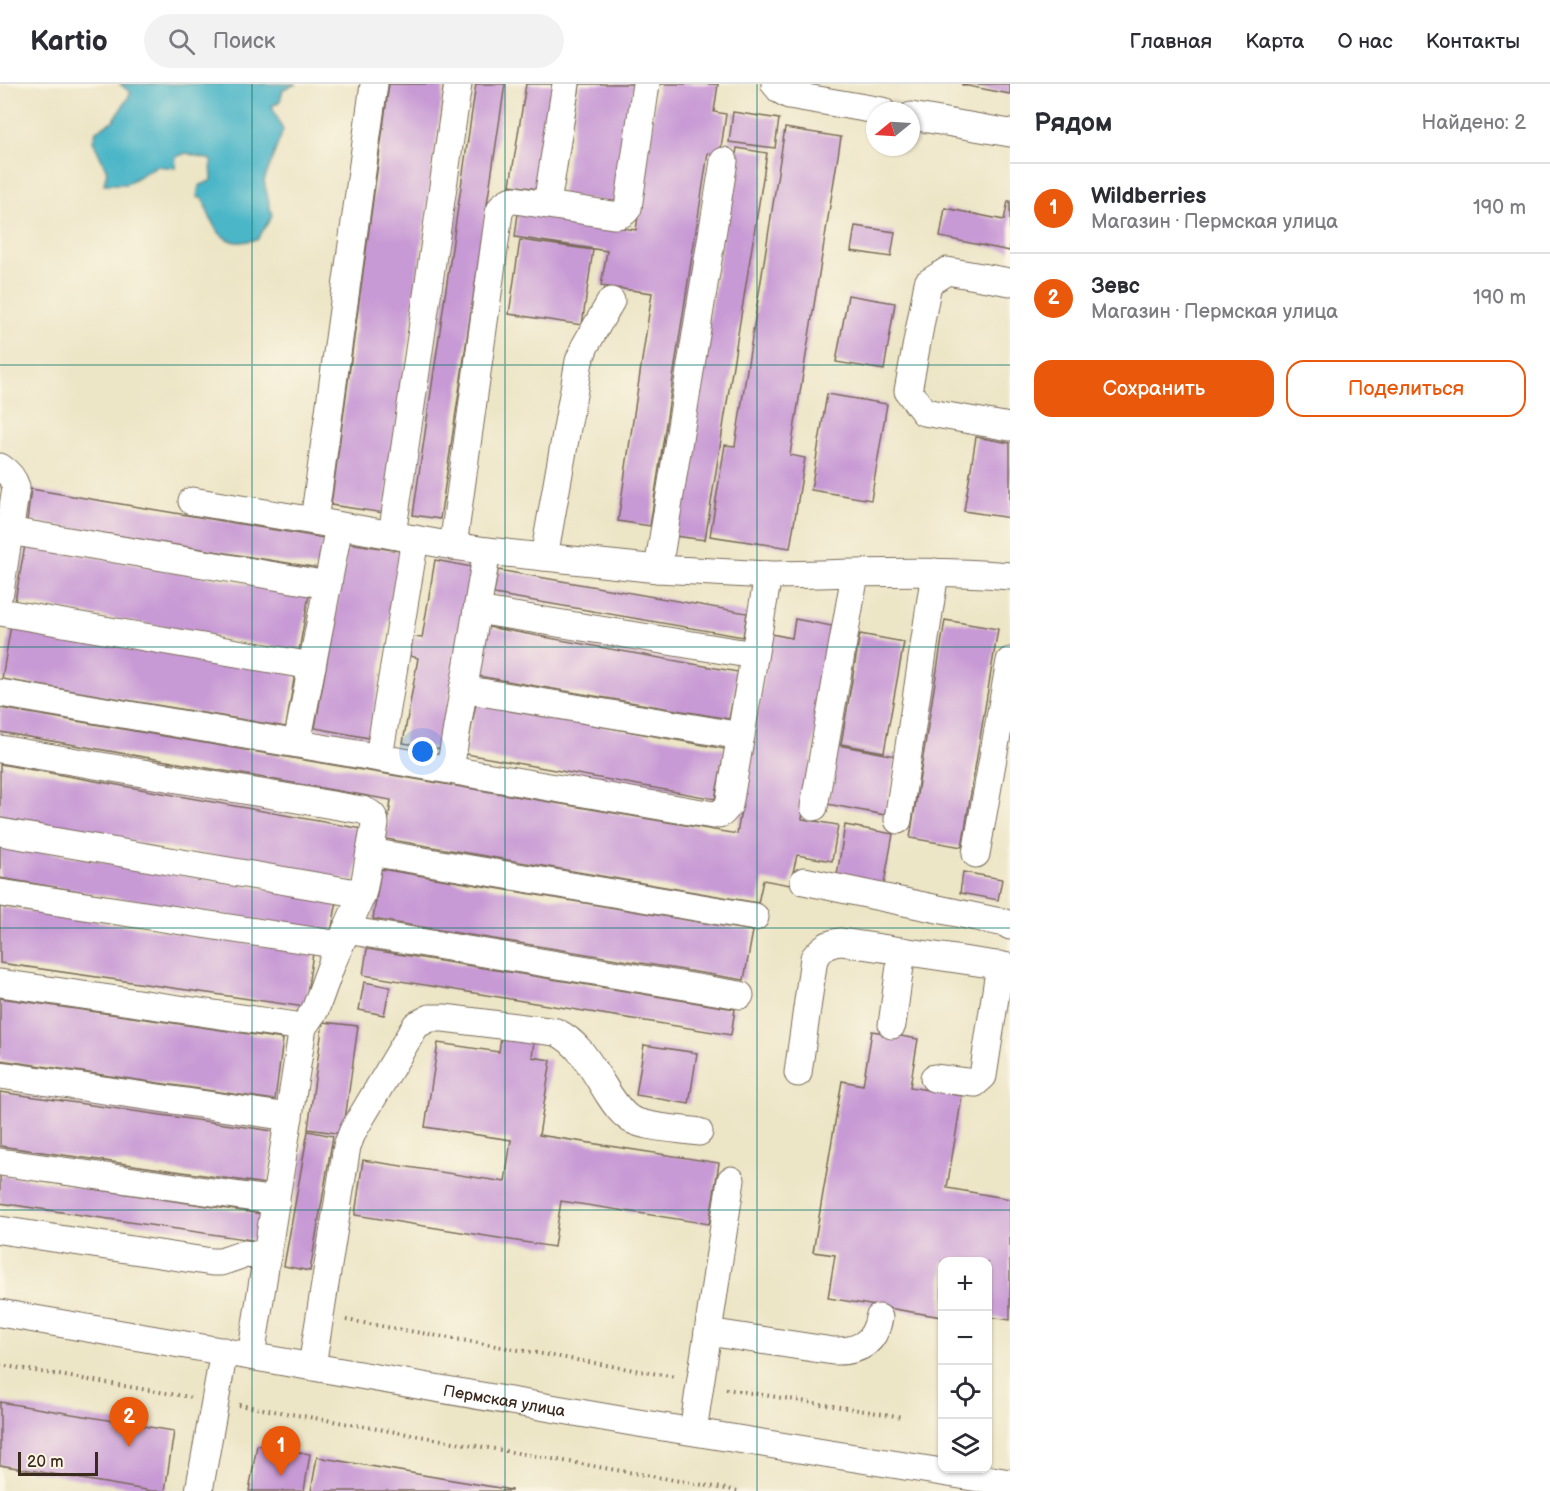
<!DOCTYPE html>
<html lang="ru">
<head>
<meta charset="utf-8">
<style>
	:root { --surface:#fff; --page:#f2f2f3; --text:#2b2b33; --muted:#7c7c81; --line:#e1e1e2; --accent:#ea580c }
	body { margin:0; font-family:"Balsamiq Sans",sans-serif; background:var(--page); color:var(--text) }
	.controls { position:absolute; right:18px; bottom:18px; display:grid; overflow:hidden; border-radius:12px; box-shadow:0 2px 4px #0004 }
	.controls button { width:54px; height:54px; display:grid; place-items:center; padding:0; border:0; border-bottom:2px solid var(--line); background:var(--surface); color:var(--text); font:30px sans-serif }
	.compass { position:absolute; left:866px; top:18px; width:54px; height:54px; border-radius:50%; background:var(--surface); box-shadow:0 2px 4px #0004; rotate:252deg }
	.scale { position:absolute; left:18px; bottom:15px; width:80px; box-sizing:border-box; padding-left:6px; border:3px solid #3b2a1e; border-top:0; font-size:16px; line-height:21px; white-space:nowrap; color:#3b2a1e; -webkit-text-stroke:4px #fcf5e5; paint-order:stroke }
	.you { position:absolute; left:423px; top:668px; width:21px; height:21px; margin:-15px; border:4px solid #fff; border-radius:50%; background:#1a73e8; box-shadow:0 0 0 9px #1a73e833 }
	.badge { display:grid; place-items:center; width:39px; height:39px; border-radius:50%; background:var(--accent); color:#fff; font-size:20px; font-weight:700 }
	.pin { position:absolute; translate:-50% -50px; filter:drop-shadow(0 2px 3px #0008) }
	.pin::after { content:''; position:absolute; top:32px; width:21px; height:18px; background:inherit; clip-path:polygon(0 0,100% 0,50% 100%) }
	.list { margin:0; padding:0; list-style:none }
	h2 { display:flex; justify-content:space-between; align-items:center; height:78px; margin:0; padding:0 24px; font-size:26px }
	h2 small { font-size:20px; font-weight:400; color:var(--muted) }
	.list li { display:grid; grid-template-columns:39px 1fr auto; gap:18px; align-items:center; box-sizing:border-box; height:90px; padding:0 24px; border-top:2px solid var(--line) }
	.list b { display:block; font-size:22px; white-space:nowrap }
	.list p { margin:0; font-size:20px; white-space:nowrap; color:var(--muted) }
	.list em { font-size:20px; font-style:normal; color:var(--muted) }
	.actions { display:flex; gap:12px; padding:18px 24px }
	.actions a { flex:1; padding:14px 0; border:2px solid var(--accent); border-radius:18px; text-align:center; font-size:21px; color:var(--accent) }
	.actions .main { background:var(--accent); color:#fff }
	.icon { flex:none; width:33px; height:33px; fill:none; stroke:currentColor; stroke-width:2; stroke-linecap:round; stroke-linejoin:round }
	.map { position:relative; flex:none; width:1010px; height:1407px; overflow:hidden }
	header { display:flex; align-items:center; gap:36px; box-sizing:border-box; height:84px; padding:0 30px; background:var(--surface); border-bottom:2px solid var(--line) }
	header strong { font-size:28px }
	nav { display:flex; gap:33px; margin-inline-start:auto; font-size:21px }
	.search { width:420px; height:54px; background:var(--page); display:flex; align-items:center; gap:15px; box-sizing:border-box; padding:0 21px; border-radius:33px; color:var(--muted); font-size:22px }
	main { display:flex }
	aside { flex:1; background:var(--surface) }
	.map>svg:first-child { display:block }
	.water { fill:#4bb6c8; stroke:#437073; stroke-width:1.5 }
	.building { fill:#c89ad5 }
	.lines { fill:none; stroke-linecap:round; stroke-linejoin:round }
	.minor-casing { stroke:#796b59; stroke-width:29 }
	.path { stroke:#796b59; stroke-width:4; stroke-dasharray:1.5 4.5; stroke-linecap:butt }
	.minor { stroke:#fff; stroke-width:27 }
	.grid { fill:none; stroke:#0f766e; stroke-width:1.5; stroke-opacity:0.55 }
	.labels { text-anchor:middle; stroke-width:4.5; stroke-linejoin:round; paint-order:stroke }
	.street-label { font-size:16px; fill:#3b2a1e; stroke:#fcf5e5 }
</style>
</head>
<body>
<header>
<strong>Kartio</strong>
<div class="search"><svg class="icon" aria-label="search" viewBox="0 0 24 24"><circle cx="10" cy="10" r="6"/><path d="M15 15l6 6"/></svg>Поиск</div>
<nav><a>Главная</a><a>Карта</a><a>О нас</a><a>Контакты</a></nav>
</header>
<main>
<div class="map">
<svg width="1010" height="1407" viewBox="0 0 1010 1407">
	<rect width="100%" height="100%" fill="#fcf5e5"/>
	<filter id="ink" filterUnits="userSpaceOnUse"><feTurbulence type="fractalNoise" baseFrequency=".0167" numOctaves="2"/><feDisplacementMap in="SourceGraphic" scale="12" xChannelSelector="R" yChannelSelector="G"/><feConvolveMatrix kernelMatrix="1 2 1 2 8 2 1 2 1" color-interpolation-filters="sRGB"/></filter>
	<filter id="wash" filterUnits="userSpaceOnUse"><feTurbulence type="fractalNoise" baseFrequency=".008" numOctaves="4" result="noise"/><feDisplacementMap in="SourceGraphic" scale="24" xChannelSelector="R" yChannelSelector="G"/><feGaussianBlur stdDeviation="1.35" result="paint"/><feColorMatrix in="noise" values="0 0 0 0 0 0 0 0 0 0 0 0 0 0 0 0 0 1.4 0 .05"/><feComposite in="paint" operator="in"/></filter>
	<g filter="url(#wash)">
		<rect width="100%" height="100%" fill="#ece5c6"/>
		<path class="water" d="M120,0H297L283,5L280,17L272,22L283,46L264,97L272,132L257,156C251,156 243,159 237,158C216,157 209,131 203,115L197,113L199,102L212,96L211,76L186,69L176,73L175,84L156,82L126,100H104L107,87L93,57L96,47L114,36L131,9Z"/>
		<g id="blocks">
			<path class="building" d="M389,0H444L384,429L331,421Z
				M476,0H505L440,435L413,431Z
				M526,0H555L538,105L510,101Z
				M580,0H634L615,119L562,111Z
				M658,0H718L714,28L726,30L720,71L708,69L650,442L618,437L652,209L601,202L607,167L515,153L518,129L636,146Z
				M962,0H1010V10L962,1Z
				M733,28L779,35L775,64L729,58Z
				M785,44L841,53L790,371L805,374L790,464L710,452L725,361L735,362Z
				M737,64L767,69L705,456L675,452Z
				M1008,117H1010V167L940,153L945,124L1004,136Z
				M855,142L895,148L891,173L851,167Z
				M520,156L593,166L582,241L509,230Z
				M848,211L895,219L884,286L836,278Z
				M827,310L887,320L871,416L811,406Z
				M976,353L1010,359V434L964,427Z
				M31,405L324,454L319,484L27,437Z
				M348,459L400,467L369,654L315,644Z
				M25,461L309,511L299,567L15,517Z
				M435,476L472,483L440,665L403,659L418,574L410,572L413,553L422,554Z
				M498,486L747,529L743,553L494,510Z
				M795,535L832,542L802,735L838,741L832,777L797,771L790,801L763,796L758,819L386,755L391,716L0,648V624L737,750L771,550L792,554Z
				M945,536L998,545L962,763L910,754Z
				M11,541L295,589L286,643L2,595Z
				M488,543L738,588L729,635L478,592Z
				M860,550L904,558L884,668L841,660Z
				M476,619L725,665L715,715L466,670Z
				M838,661L896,672L885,731L827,720Z
				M0,680L363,745L354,797L0,734Z
				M845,741L893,750L884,800L837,792Z
				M0,760L337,817L331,849L0,794Z
				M381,785L753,847L744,896L373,835Z
				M963,788L1002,795L998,816L960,809Z
				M0,823L313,869L305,923L0,879Z
				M367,865L735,925L731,951L363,891Z
				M364,898L390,903L384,931L359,926Z
				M0,914L283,955L275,1016L0,976Z
				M323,938L358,942L343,1050L308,1045Z
				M872,947L918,955L910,1003L962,1012L947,1104L1010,1115V1236L990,1233L989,1241L987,1240V1178H942V1233L828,1214L835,1171L813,1168L842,997L863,1001Z
				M501,952L534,957L532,973L551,976L539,1051L719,1079L709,1140L561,1117L554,1163L355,1131L363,1076L505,1098L511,1056L425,1043L438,959L499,968Z
				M644,961L697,969L689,1020L636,1011Z
				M0,1008L273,1047L266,1100L0,1062Z
				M308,1047L333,1052L310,1187L284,1182Z
				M0,1091L262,1130L258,1157L0,1119Z
				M0,1318L174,1347L165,1407H152L0,1381Z
				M257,1361L310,1370L304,1407H249Z
				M317,1373L511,1406V1407H311Z"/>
		</g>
	</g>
	<g filter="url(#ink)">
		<use href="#blocks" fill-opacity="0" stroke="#796b59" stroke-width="1.5"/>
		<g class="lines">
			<g class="minor-casing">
				<g id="minor">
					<path d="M775,0L780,6L789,11L882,27"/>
					<path d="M911,32L1010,49"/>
					<path d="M547,120L566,0"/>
					<path d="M1010,198L947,187L928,199L908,307L924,328L1010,343"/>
					<path d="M0,383C8,388 13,393 16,403L0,508"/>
					<path d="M192,417L314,437L374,0"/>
					<path d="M314,437L453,462L487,467L658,485L768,491"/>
					<path d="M9,447L328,501"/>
					<path d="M392,451L458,0"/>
					<path d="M453,462L499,129C502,121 506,117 515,116L613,131C620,131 624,130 628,124L646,0"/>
					<path d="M544,473L579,277L585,262L611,217"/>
					<path d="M658,485L724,77"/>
					<path d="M477,526L754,571"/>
					<path d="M0,528L312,582"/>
					<path d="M463,605L741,652"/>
					<path d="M0,609L713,731L722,729L729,721L768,491C849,490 929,485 1010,492"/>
					<path d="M297,659L339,442"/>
					<path d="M0,665L362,726C370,729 375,731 375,740L364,802L362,810L332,879L315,926L303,943L251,1272"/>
					<path d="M379,673L415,455"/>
					<path d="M450,685L487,467"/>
					<path d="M814,723L855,490"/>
					<path d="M898,736L935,488"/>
					<path d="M0,748L362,810"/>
					<path d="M370,768L755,833"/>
					<path d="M976,770L1010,577"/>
					<path d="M804,797L1005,839L1010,842"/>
					<path d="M0,809L340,861"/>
					<path d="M346,846L740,911"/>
					<path d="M0,899L303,943"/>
					<path d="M892,941L902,867"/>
					<path d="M798,989L814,874C822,864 828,859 841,858L1010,883"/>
					<path d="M0,991L289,1033"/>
					<path d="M934,994L975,999L983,992L1000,881"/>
					<path d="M0,1078L276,1117"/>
					<path d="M0,1146L212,1178H221L244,1170L267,1172"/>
					<path id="s1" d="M0,1229L632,1338L1010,1399"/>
					<path d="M708,1248L833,1267C858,1268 874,1260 879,1234"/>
					<path d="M312,1282L347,1062L353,1047L416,941L430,934H444L556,948C581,959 594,988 609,1011C615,1020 621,1029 630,1035C646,1044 681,1045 699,1048"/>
					<path d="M693,1347L731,1096"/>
					<path d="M199,1407L224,1267"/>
				</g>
			</g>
			<path class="path" d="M346,1236L675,1293
				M0,1281L190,1313
				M726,1305L903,1333
				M239,1321L738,1407"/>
			<use href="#minor" class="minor"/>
		</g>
	</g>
	<path class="grid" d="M252,0V1407M505,0V1407M757,0V1407M0,281H1010M0,563H1010M0,844H1010M0,1126H1010"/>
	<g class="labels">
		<g class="street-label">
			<text dy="6" stroke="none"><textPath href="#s1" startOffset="512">Пермская улица</textPath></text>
		</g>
	</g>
</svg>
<div class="controls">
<button>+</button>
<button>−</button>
<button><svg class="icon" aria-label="locate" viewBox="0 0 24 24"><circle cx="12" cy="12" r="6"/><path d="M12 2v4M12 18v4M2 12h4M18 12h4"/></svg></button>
<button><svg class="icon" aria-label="layers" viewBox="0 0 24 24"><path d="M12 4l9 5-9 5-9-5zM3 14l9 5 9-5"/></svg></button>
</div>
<svg class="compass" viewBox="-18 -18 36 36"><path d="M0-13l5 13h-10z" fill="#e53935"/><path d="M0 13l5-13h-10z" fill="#7c7c81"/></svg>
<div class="scale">20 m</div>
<div class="you"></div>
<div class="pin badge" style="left:281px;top:1392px">1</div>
<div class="pin badge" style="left:129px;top:1363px">2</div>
</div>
<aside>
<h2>Рядом<small>Найдено: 2</small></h2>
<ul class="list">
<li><span class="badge">1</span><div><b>Wildberries</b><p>Магазин · Пермская улица</p></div><em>190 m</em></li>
<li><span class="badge">2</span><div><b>Зевс</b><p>Магазин · Пермская улица</p></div><em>190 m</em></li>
</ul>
<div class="actions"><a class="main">Сохранить</a><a>Поделиться</a></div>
</aside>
</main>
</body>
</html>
